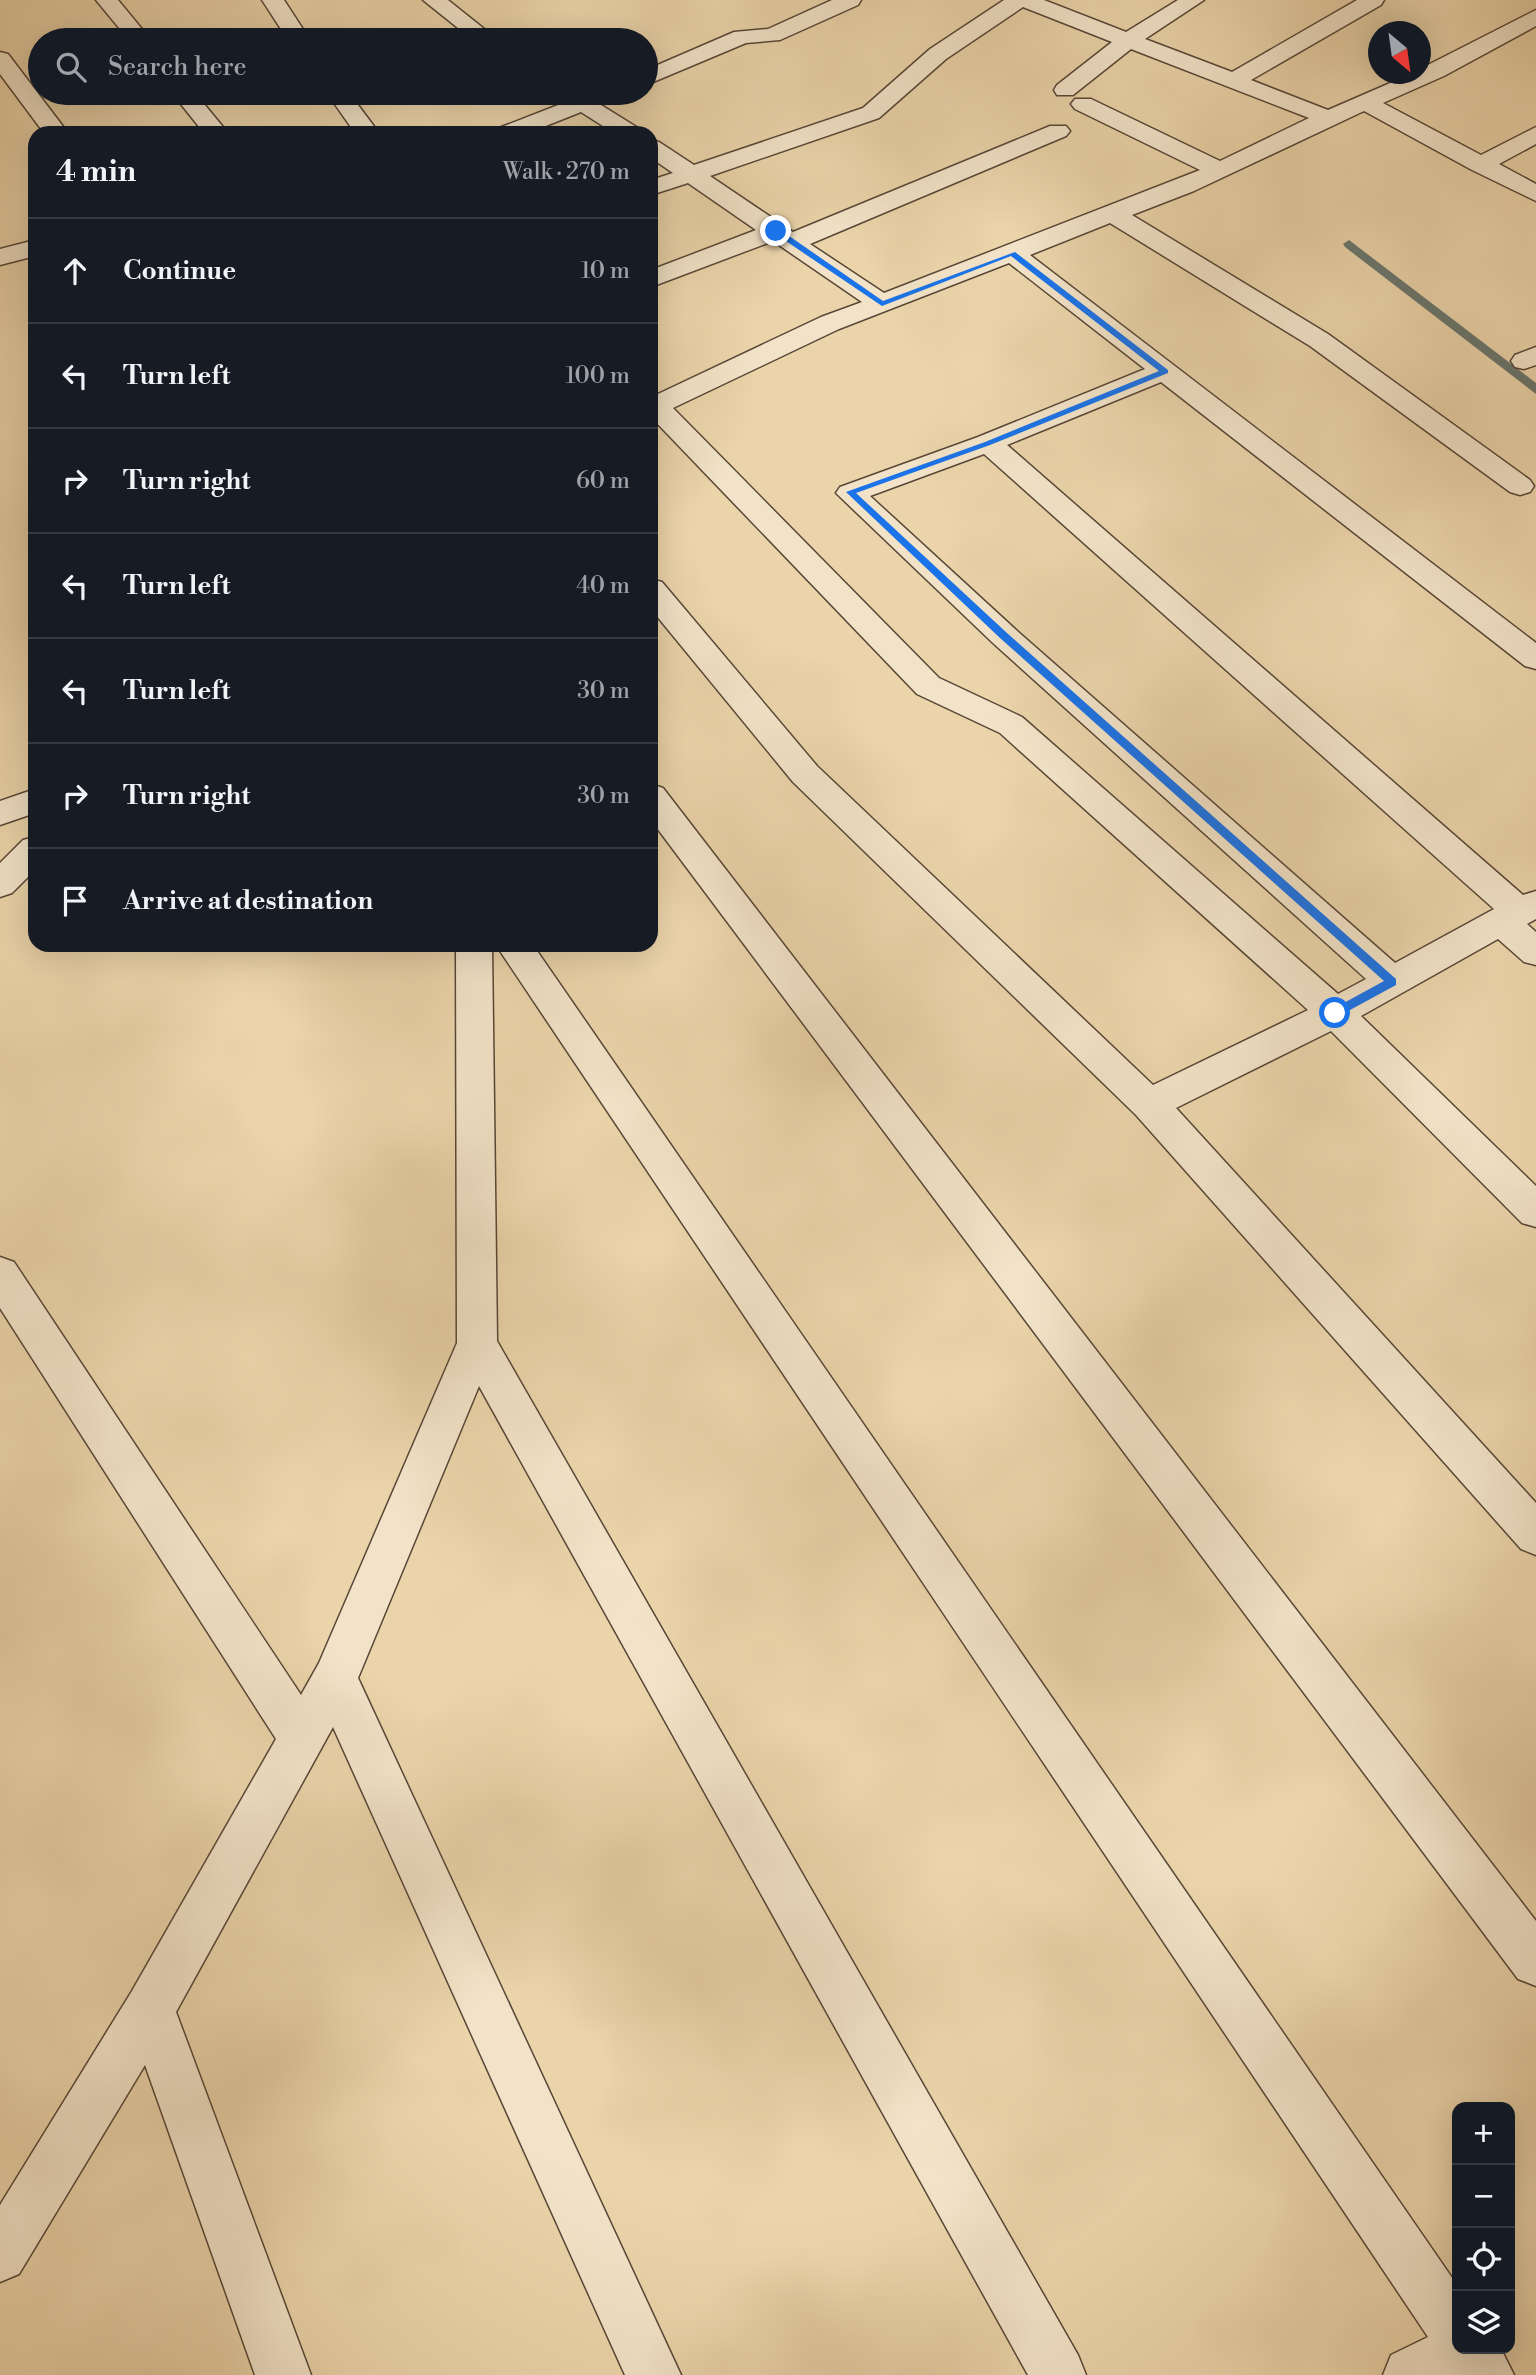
<!DOCTYPE html>
<html lang="en">
<head>
<meta charset="utf-8">
<style>
	:root { --surface:#171b24; --page:#20242c; --text:#f1f3f6; --muted:#9ea1a6; --line:#363941 }
	body { margin:0; font-family:"Libre Bodoni",serif; background:var(--page); color:var(--text) }
	.controls { position:absolute; right:21px; bottom:21px; display:grid; overflow:hidden; border-radius:14px; box-shadow:0 7px 28px #0002 }
	.controls button { width:63px; height:63px; display:grid; place-items:center; padding:0; border:0; border-bottom:2px solid var(--line); background:var(--surface); color:var(--text); font:35px sans-serif }
	.compass { position:absolute; left:1368px; top:21px; width:63px; height:63px; border-radius:50%; background:var(--surface); box-shadow:0 7px 28px #0002; rotate:151deg }
	.stop { position:absolute; width:21px; height:21px; margin:-16px; border:5px solid #1a73e8; border-radius:50%; background:#fff }
	.stop.end { background:#1a73e8; border-color:#fff; box-shadow:0 2px 7px #0008 }
	.list { margin:0; padding:0; list-style:none }
	h2 { display:flex; justify-content:space-between; align-items:center; height:91px; margin:0; padding:0 28px; font-size:30px }
	h2 small { font-size:23px; font-weight:400; color:var(--muted) }
	.list li { display:grid; grid-template-columns:46px 1fr auto; gap:21px; align-items:center; box-sizing:border-box; height:105px; padding:0 28px; border-top:2px solid var(--line) }
	.list b { display:block; font-size:26px; white-space:nowrap }
	.list em { font-size:23px; font-style:normal; color:var(--muted) }
	.icon { flex:none; width:38px; height:38px; fill:none; stroke:currentColor; stroke-width:2; stroke-linecap:round; stroke-linejoin:round }
	.map { position:relative; flex:none; width:1536px; height:2375px; overflow:hidden }
	.search { position:absolute; background:var(--surface); box-shadow:0 7px 28px #0002; left:28px; top:28px; width:630px; height:77px; display:flex; align-items:center; gap:18px; box-sizing:border-box; padding:0 24px; border-radius:38px; color:var(--muted); font-size:26px }
	.panel { position:absolute; background:var(--surface); box-shadow:0 7px 28px #0002; left:28px; top:126px; width:630px; height:826px; border-radius:21px }
	.map>svg:first-child { display:block }
	.lines { fill:none; stroke-linecap:round; stroke-linejoin:round }
	.stream { fill:#6b776f; fill-rule:evenodd }
	.minor-casing { stroke:#574737; stroke-width:3 }
	.minor { fill:#f2e3c8; fill-rule:evenodd }
	.route { fill:#1a73e8 }
</style>
</head>
<body>
<div class="map">
<svg width="1536" height="2375" viewBox="0 0 1536 2375">
	<rect width="100%" height="100%" fill="#ebd4aa"/>
	<filter id="stains"><feTurbulence type="fractalNoise" baseFrequency=".00286" numOctaves="4"/><feColorMatrix values="0 0 0 0 .2 0 0 0 0 .09 0 0 0 0 .02 0 0 0 .5 -.17"/></filter>
	<radialGradient id="worn" r=".72"><stop offset=".6" stop-color="#630" stop-opacity="0"/><stop offset="1" stop-color="#630" stop-opacity=".3"/></radialGradient>
	<g class="lines">
		<path class="stream" d="M1349,240L1536,383V394L1345,247L1343,244Z"/>
		<g class="minor-casing">
			<path id="minor" d="M96,0H118L151,40H129Z
				M262,0H284L310,40H288Z
				M423,0H448L498,40H473Z
				M832,0H861L858,5L780,40L746,43L646,85V70L734,32L768,29Z
				M1004,0H1044L1126,32L1178,0H1204L1145,39L1232,72L1357,0H1384L1381,5L1251,80L1328,110L1411,74H1420V69L1536,10V26L1444,76L1383,103L1481,155L1536,127V144L1499,164L1536,184V201L1472,170L1364,111L1194,191L1132,215L1328,334L1530,480L1534,486L1530,492L1520,495L1510,492L1310,346L1110,223L1030,255L1536,643V669L1525,666L1161,382L1007,445L1523,895L1536,891V919L1527,924L1536,932V965L1524,962L1498,939L1361,1016L1536,1186V1227L1522,1223L1331,1031L1176,1108L1536,1503V1555L1521,1549L1136,1115L793,782L651,609V579L662,582L817,766L1153,1085L1308,1010L1000,733L917,694L651,417V393L658,394L821,317L862,302L773,241L651,287V270L756,230L688,183L651,195V180L673,173L651,158V140L659,142L694,165L863,108L930,49ZM1023,7L1112,42L1057,85L1054,90L1057,95H1073L1131,49L1309,118L1220,161L1091,99H1075L1071,104L1075,109L1200,170L884,293L810,244L1066,136L1070,131L1066,126H1050L793,232L710,176L879,118L946,59ZM1009,263L1145,369L978,437L840,487L836,493L993,643L1366,979L1338,994L1022,717L939,678L673,408L839,329ZM984,454L1494,909L1395,963L1015,629L870,496Z
				M0,52L8,54L68,133H44L0,74Z
				M172,93H195L228,133H204Z
				M327,93H349L379,133H355Z
				M556,93H621L618,98L601,105L638,128L642,133H614L581,112L528,133H495L499,128L566,102Z
				M35,240V256L0,265V249Z
				M1536,347V365L1524,369L1515,367L1511,361L1515,355Z
				M651,784L663,788L1536,1921V1986L1518,1979L651,820Z
				M35,789V813L0,825V801Z
				M35,837V870L12,893L0,897V863L23,840Z
				M456,945H492L497,1341L1078,2355L1086,2375H1028L479,1386L358,1678L681,2375H625L333,1727L176,2012L311,2375H255L145,2065L19,2274L0,2282V2205L132,1991L276,1739L0,1308V1257L14,1262L301,1695L319,1663L457,1343Z
				M496,945H533L1457,2285V2349H1501L1514,2375H1383L1391,2355L1428,2337Z"/>
		</g>
		<use href="#minor" class="minor"/>
	</g>
	<path class="route" d="M774,229H779L883,301L1015,252L1168,370V373L990,445L856,493L1007,633L1396,979V985L1339,1016H1331V1010L1384,981L1000,638L846,492L985,442L1159,371L1011,256L882,306L774,233Z"/>
	<rect width="100%" height="100%" filter="url(#stains)"/>
	<rect width="100%" height="100%" fill="url(#worn)"/>
</svg>
<div class="controls">
<button>+</button>
<button>−</button>
<button><svg class="icon" aria-label="locate" viewBox="0 0 24 24"><circle cx="12" cy="12" r="6"/><path d="M12 2v4M12 18v4M2 12h4M18 12h4"/></svg></button>
<button><svg class="icon" aria-label="layers" viewBox="0 0 24 24"><path d="M12 4l9 5-9 5-9-5zM3 14l9 5 9-5"/></svg></button>
</div>
<svg class="compass" viewBox="-18 -18 36 36"><path d="M0-13l5 13h-10z" fill="#e53935"/><path d="M0 13l5-13h-10z" fill="#9ea1a6"/></svg>
<div class="stop" style="left:1335px;top:1013px"></div>
<div class="stop end" style="left:776px;top:231px"></div>
<div class="search"><svg class="icon" aria-label="search" viewBox="0 0 24 24"><circle cx="10" cy="10" r="6"/><path d="M15 15l6 6"/></svg>Search here</div>
<section class="panel">
<h2>4 min<small>Walk · 270 m</small></h2>
<ul class="list">
<li><svg class="icon" aria-label="ahead" viewBox="0 0 24 24"><path d="M12 20V5M6 11l6-6 6 6"/></svg><div><b>Continue</b></div><em>10 m</em></li>
<li><svg class="icon" aria-label="left" viewBox="0 0 24 24"><path d="M17 20v-9H6M10 6l-5 5 5 5"/></svg><div><b>Turn left</b></div><em>100 m</em></li>
<li><svg class="icon" aria-label="right" viewBox="0 0 24 24"><path d="M7 20v-9h11M14 6l5 5-5 5"/></svg><div><b>Turn right</b></div><em>60 m</em></li>
<li><svg class="icon" aria-label="left" viewBox="0 0 24 24"><path d="M17 20v-9H6M10 6l-5 5 5 5"/></svg><div><b>Turn left</b></div><em>40 m</em></li>
<li><svg class="icon" aria-label="left" viewBox="0 0 24 24"><path d="M17 20v-9H6M10 6l-5 5 5 5"/></svg><div><b>Turn left</b></div><em>30 m</em></li>
<li><svg class="icon" aria-label="right" viewBox="0 0 24 24"><path d="M7 20v-9h11M14 6l5 5-5 5"/></svg><div><b>Turn right</b></div><em>30 m</em></li>
<li><svg class="icon" aria-label="arrive" viewBox="0 0 24 24"><path d="M6 21V4h12l-3 4 3 4H6"/></svg><div><b>Arrive at destination</b></div></li>
</ul>
</section>
</div>
</body>
</html>
